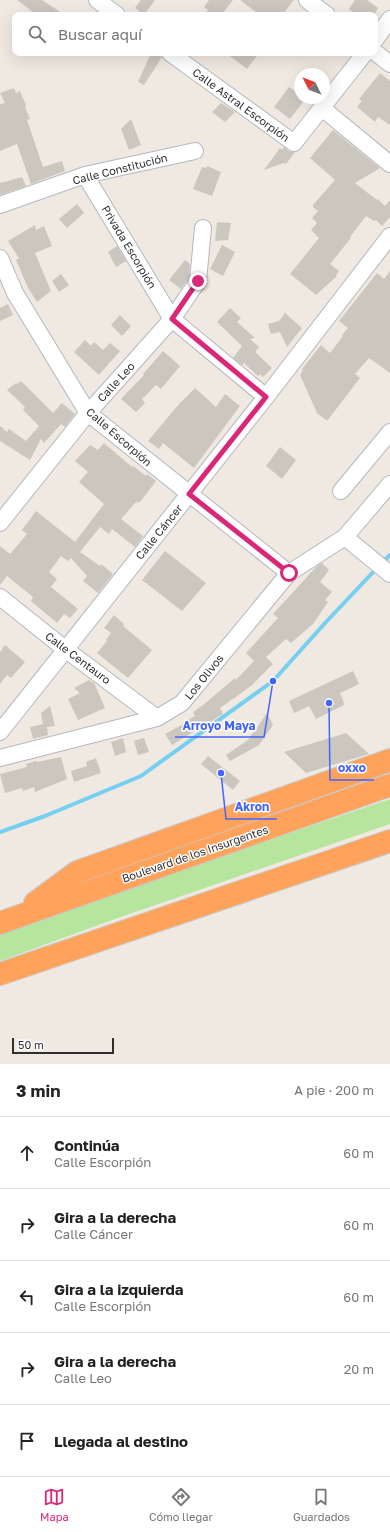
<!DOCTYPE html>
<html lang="es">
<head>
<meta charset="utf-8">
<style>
	:root { --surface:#fff; --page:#f6f6f6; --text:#222; --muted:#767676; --line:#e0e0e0; --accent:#db2777 }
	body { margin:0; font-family:"Golos Text",sans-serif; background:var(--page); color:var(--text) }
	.compass { position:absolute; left:294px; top:68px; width:36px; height:36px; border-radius:50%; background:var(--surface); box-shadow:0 4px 16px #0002; rotate:312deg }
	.scale { position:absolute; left:12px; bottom:10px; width:102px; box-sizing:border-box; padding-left:4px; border:2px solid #2e2e2e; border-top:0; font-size:11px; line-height:14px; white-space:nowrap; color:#2e2e2e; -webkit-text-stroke:3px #fff; paint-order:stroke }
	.stop { position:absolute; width:12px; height:12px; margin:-9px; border:3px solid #db2777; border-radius:50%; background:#fff }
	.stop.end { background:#db2777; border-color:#fff; box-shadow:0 1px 4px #0008 }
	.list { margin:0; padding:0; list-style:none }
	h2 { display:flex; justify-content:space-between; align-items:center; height:52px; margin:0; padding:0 16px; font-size:17px }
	h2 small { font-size:13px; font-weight:400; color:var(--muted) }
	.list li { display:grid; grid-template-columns:26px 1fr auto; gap:12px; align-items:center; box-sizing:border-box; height:72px; padding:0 16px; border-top:1px solid var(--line) }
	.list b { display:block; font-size:15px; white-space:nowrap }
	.list p { margin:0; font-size:13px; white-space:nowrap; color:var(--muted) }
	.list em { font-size:13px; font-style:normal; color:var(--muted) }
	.icon { flex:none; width:22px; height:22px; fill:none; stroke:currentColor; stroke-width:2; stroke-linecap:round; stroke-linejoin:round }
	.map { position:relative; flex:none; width:390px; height:1064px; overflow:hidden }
	.search { position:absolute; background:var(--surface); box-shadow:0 4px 16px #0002; left:12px; right:12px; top:12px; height:44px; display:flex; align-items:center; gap:10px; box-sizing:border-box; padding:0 14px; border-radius:8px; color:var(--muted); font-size:15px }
	.sheet { height:412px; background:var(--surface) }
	nav { display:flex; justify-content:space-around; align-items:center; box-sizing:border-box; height:56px; border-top:1px solid var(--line); background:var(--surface); font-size:11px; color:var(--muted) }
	nav a { display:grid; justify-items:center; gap:2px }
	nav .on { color:var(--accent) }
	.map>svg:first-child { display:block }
	.green { fill:#b6e59e }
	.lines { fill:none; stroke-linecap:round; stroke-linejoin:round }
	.stream { stroke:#75cff0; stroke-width:4 }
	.building { fill:#cbc7bf }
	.minor-casing { stroke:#b4b7c1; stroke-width:18 }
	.highway-casing { stroke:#c9c9c9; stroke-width:24 }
	.minor { stroke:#fff; stroke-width:16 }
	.highway { stroke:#ffa35c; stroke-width:22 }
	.route { stroke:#db2777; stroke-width:5 }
	.labels { text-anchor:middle; stroke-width:3; stroke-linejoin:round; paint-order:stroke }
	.street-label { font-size:11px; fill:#2e2e2e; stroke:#fff }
	.leader { fill:none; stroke:#4264fb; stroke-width:1.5 }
	.callout-dot { fill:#4264fb; stroke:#fff; stroke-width:1.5 }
	.callout-label { font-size:12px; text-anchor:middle; font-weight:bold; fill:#4264fb; stroke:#fff; stroke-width:3; stroke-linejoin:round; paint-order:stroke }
</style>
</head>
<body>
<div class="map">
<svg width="390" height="1064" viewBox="0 0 390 1064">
	<rect width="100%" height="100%" fill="#efe9e1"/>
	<path class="green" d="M390,799V824L115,919L0,961V934L107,895Z"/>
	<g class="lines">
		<path class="stream" d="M382,563L390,555
			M0,832L45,816L141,776L273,681L326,622L377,568"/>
	</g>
	<path class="building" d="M17,0H42L65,15H37Z
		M141,0H155L144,15L135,8Z
		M209,0H233L221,15H204L208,10L204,7Z
		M240,0H294L282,15H260Z
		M355,0H367L378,8L374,15H356L349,9Z
		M151,53H155L162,57L144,85L138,82Z
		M226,53H259L247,69Z
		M380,73L390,81V125L378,117L375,122L357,107L362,101L359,99Z
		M289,87L297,92V91L300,93V98H306L290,119L274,107Z
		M14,88L16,93L20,91L26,105L25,107L30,119L27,120L43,167L62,161L65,171L31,184L17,144L0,151V104L5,103L0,93Z
		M221,103L235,112L225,122L212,112Z
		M131,119L141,145L129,150L121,129Z
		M333,130L380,168L355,183L377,200L378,199L385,206L390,200V217L382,226L376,220L374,221L366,216L350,237L351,238L330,264L339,271L336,275L337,276L316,295L290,274L319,238L311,230L317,223L312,218L318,211L313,207V205L335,180L310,158Z
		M284,147L289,151L295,152L286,164L284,163L264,170L280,148L282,150Z
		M207,166L221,172L212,196L193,189L202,167L206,168Z
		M22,177L26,186L0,195V183Z
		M77,204L84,213L67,228L59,219Z
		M217,222L231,223L228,240L215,241Z
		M35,225L36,230L44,226L52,246L35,253L51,291L37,302L28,288L16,260L19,258L8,241Z
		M222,245L235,252L223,276L210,269Z
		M117,246L126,261L116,267L108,252Z
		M185,260L190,264L189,277L181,289L169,280Z
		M390,271V373L369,358L355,374L360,378L327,421L317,413L300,375L303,370L302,369L321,345L330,353L343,336L342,335L348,328L339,321L377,273L384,279Z
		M61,274L69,285L59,292L52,281Z
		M8,304L13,315L0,321V308Z
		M230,308L241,318L237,322L255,338L250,339L259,347L255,352L272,368L263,377L260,374L258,376L244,363L242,365L233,358L242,346L217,322Z
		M285,313L302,328L287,347L280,332L271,334L268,324L279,321Z
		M120,315L131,326L122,336L111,325Z
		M85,340L91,346L94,342L103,350L110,343L120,351L99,375L74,352Z
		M163,351L180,366L161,389L156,385L142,399L145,403L136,412L121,399L144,375L143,374Z
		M21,381L53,413L62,403L75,414L65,427L61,424L44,443L41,439L30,460L0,441V426L7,432L9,429L26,441L39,426L23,410L25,407L7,390L16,383L17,384Z
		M195,388L216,407L225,394L240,406L194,468L163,443L159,449L148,441L179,404Z
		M104,443L132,467L133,466L146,476L147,474L156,481L141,501L138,503L136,502L121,519L143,536L135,547L112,529L109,534L100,527L80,552L100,566L101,564L113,574L98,593L83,581L87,576L71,558L68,561L61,556L49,572L57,579L51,587L78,609L70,618L64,614L57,623L31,601L33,597L7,576L0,585V546L10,554L27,534L22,530L36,511L75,542L104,504L79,482L88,472L75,461L90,445L98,450Z
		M280,447L296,460L282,479L266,466Z
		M165,551L206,583L182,611L142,580Z
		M322,563L329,570L320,582L332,592L325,600L328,602L313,624L291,643L286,639L266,657L273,664L251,686L220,708L223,714L172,745L165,734L187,722L186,721L195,716L193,712L203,705L235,678L236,680L254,661L246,653L278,618L273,614L317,566Z
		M114,615L124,624L123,626L152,650L128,678L97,653L107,641L106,640L111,633L104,628Z
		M5,645L25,662L11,678L7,675L0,684V652Z
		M353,671L359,684L340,693L344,703L343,704L344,705L316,719L309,706L294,713L289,701Z
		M89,680L94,683L105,708L78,720L68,699L80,693L74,688Z
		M50,706L55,726L47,727L48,735L33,739L30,727L43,724L41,713Z
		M267,713L273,725L259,745L230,761L226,755L248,740Z
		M346,733L369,754L306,773L284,752Z
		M123,738L126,752L115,756L111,742Z
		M144,738L149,752L138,755L134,741Z
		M208,756L240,781L233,790L201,764Z
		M61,757L67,779L35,792L34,787L23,791L22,788L5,793L0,774L27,767L26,764L36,761L37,762Z
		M96,758L101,773L74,782L71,771L87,766L86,762Z"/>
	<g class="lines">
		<g class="minor-casing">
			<path id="minor" d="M97,0L117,15
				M307,0L327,15
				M375,40L390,19
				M375,52L390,64
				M170,53L294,143L365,53
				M322,108L390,164
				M85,175L172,319L266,397
				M0,205L85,175L195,151
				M0,258L15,293L88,413L289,573
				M341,491L390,432
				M0,523L88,413L172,319L198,281L203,228
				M345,537L390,574
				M0,597L65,649L157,718
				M0,732L266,397L390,236
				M0,758L157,718L182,703L289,573L345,537L390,484"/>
		</g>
		<g class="highway-casing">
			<path id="highway" d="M35,903L77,872L390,760
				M0,923L390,785
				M0,974L390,841"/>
		</g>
		<use href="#minor" class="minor"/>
		<use href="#highway" class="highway"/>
	</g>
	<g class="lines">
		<path class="route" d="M198,281L172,319L266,397L189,494L289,573"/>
	</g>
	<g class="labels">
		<g class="street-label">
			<text transform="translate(241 105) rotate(36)" y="4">Calle Astral Escorpión</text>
			<text transform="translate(120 169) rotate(-14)" y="4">Calle Constitución</text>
			<text transform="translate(129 247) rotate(59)" y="4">Privada Escorpión</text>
			<text transform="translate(116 382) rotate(-48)" y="4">Calle Leo</text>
			<text transform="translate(119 437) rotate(41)" y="4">Calle Escorpión</text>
			<text transform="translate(159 532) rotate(-51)" y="4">Calle Cáncer</text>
			<text transform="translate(78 658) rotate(37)" y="4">Calle Centauro</text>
			<text transform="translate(204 677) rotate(-51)" y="4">Los Olivos</text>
			<text transform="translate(195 854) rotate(-19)" y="4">Boulevard de los Insurgentes</text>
		</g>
	</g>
	<path class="leader" d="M273 681L264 737H175M329 703L330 780H374M221 773L226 819H277"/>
	<g class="callout-dot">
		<circle cx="273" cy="681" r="4"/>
		<circle cx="329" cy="703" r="4"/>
		<circle cx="221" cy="773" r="4"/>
	</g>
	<g class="callout-label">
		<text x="219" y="730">Arroyo Maya</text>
		<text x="352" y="772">oxxo</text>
		<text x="252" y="811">Akron</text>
	</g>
</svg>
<svg class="compass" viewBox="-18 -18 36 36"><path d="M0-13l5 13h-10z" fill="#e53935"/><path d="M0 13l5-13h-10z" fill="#767676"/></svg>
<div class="scale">50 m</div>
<div class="stop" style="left:289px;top:573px"></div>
<div class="stop end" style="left:198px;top:281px"></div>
<div class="search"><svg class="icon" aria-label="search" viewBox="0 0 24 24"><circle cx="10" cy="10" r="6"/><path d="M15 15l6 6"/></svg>Buscar aquí</div>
</div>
<section class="sheet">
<h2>3 min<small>A pie · 200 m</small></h2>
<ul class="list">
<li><svg class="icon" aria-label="ahead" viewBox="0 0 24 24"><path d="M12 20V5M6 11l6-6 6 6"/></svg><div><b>Continúa</b><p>Calle Escorpión</p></div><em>60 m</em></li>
<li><svg class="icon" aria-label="right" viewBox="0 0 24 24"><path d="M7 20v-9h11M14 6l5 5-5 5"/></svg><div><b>Gira a la derecha</b><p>Calle Cáncer</p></div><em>60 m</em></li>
<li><svg class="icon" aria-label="left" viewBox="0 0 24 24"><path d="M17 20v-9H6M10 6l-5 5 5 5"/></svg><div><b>Gira a la izquierda</b><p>Calle Escorpión</p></div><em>60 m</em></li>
<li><svg class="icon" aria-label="right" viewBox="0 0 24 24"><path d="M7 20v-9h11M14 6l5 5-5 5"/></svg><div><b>Gira a la derecha</b><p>Calle Leo</p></div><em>20 m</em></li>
<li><svg class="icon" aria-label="arrive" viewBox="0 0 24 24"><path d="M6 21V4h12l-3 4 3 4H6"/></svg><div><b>Llegada al destino</b></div></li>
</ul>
</section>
<nav>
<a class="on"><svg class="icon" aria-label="map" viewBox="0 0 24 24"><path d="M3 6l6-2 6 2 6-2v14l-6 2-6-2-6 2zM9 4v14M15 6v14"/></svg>Mapa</a>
<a><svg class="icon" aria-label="directions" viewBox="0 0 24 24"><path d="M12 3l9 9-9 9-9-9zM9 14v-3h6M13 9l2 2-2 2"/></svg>Cómo llegar</a>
<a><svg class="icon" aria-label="saved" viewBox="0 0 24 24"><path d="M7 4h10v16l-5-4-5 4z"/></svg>Guardados</a>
</nav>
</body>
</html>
